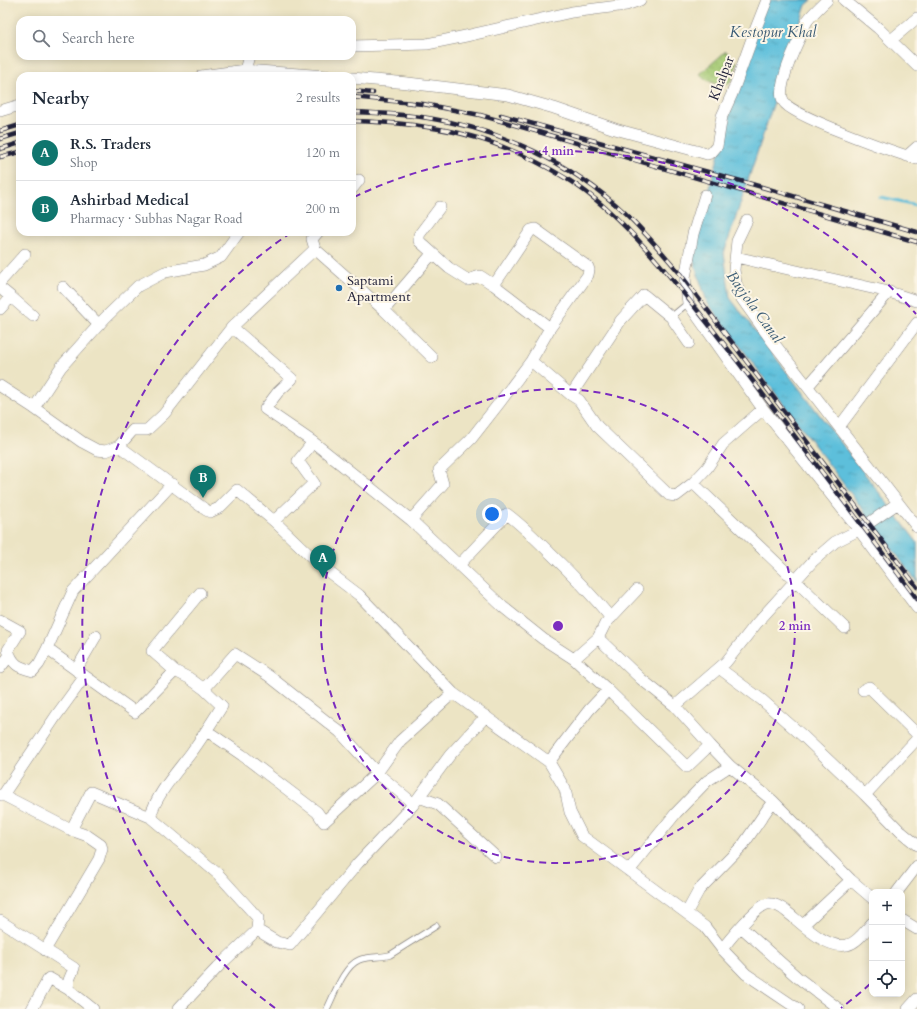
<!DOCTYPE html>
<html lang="en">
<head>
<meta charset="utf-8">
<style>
	:root { --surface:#fff; --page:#f2f2f3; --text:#1f2937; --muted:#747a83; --line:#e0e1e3; --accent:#0f766e }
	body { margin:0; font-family:Cardo,serif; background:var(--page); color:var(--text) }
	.controls { position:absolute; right:12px; bottom:12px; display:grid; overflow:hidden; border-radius:8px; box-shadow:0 2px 10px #0003 }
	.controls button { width:36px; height:36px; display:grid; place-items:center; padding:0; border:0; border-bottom:1px solid var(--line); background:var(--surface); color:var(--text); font:20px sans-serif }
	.you { position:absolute; left:492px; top:514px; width:14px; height:14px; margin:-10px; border:3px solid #fff; border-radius:50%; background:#1a73e8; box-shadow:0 0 0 6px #1a73e833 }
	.badge { display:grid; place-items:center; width:26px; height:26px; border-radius:50%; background:var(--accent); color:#fff; font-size:13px; font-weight:700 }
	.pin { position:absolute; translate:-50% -33px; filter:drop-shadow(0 1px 2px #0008) }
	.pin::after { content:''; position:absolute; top:21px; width:14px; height:12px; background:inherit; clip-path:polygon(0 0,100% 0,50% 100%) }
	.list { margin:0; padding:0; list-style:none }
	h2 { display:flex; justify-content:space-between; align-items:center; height:52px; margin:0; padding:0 16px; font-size:17px }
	h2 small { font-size:13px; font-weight:400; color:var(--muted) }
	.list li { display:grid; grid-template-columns:26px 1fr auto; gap:12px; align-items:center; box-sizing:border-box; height:56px; padding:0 16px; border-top:1px solid var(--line) }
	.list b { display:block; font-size:15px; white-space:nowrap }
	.list p { margin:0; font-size:13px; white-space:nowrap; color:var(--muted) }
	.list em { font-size:13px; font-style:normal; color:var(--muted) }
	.icon { flex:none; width:22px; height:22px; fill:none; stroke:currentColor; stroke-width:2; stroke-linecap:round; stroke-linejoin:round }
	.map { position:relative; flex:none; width:917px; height:1009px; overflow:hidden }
	.search { position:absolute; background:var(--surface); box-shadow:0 2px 10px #0003; left:16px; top:16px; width:340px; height:44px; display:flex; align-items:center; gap:10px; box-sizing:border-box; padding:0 14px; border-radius:12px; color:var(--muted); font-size:15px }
	.panel { position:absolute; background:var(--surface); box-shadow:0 2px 10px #0003; left:16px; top:72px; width:340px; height:164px; border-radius:12px }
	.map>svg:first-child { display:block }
	.grass { fill:url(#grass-dots); stroke:#647658 }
	.water { fill:url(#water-ripples); stroke:#40708b }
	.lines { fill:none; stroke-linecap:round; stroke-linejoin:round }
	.stream { stroke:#5dbfdb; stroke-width:3 }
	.service-casing { stroke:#878380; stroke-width:7 }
	.minor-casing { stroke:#878380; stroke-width:12 }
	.service { stroke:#fff; stroke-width:5.5 }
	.minor { stroke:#fff; stroke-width:11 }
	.rail-casing { stroke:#22223b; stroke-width:4.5 }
	.rail { stroke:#fcf5e5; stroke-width:3; stroke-dasharray:9; stroke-linecap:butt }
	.ring { fill:none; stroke:#7b2cbf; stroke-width:2; stroke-dasharray:7 5 }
	.poi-dot { fill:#1f6fb2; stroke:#fcf5e5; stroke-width:1.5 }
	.labels { text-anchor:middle; stroke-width:4; stroke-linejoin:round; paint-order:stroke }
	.street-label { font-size:14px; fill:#22223b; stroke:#fcf5e5 }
	.poi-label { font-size:14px; fill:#22223b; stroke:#fcf5e5; text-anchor:start }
	.water-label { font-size:15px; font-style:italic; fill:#375973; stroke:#fcf5e5 }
	.centre { fill:#7b2cbf; stroke:#fcf5e5; stroke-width:2 }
	.ring-label { font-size:12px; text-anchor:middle; font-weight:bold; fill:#7b2cbf; stroke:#fcf5e5; stroke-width:4; stroke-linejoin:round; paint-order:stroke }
</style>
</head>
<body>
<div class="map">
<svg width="917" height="1009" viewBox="0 0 917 1009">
	<defs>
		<pattern id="grass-dots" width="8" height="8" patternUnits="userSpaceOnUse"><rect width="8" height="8" fill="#a6ca74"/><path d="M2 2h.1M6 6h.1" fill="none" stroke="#8fad65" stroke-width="1.8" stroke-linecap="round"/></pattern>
		<pattern id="water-ripples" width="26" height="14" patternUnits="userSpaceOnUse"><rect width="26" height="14" fill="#5dbfdb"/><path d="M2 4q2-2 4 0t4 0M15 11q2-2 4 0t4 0" fill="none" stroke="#4c9bb3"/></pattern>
	</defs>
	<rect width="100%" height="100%" fill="#fcf5e5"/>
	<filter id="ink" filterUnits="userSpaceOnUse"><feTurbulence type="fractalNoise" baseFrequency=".025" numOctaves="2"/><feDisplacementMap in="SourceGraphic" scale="8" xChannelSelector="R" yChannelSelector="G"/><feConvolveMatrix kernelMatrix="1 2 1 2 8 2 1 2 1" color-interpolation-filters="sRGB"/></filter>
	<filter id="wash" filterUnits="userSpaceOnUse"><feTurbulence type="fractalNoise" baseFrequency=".012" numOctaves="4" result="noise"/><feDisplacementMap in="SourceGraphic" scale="16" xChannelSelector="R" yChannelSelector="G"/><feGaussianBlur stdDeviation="0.9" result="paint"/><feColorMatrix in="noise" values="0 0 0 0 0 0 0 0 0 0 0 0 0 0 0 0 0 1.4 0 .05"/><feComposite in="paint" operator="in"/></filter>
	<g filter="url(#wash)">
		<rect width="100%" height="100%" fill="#ece4c4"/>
		<path class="grass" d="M726,51L737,63L732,79L728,84C718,86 707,82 700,74Z"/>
		<path class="water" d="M766,0H812L806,5L724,253L730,298L917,542V582L707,302L692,256L753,24Z"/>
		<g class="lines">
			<path class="stream" d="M881,197L917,205"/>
		</g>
	</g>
	<g filter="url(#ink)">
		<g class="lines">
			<g class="service-casing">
				<path id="service" d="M671,317L688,303
					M327,1009C334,995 344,966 359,960C369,956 380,958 390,955L436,926"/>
			</g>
			<g class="minor-casing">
				<path id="minor" d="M827,0C821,6 813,13 808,20C805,23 804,29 802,33C794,50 785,69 782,88C781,93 781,98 784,102C791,116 897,153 917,159
					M844,0L878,28L917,66
					M891,40L917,18
					M352,46L427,44L466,36L572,12L626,5L640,0
					M245,70L249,56
					M201,76L245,70L326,76
					M352,78L408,83L508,95L554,108L615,129L700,152L707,154L711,153L717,146L722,116L732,94L754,33L767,0
					M0,111L20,105
					M907,156L917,147
					M352,189L359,180
					M705,195L693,234L685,278L688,303L763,409L859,530L917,608
					M440,207L419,235V241L449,268L468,280L480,276L494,285L550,328
					M747,220L737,241L734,270L736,283L742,299L772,341L917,527
					M315,249L312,239L318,232
					M736,257L889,292L917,301
					M0,282L25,254
					M494,285L531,230L535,229L588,267L589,270L588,275L550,328L531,361L571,395L579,400L597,426L669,495L676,496L693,483L707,468L723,444L763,409
					M63,287L99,325
					M0,288L11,297L0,309
					M11,297L33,316
					M384,310L432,357
					M232,327L292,379L278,392L265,409L313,442L411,520L503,607L543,639L574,659L608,690L589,710L549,762
					M0,386L34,408L82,442L97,450L106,451L119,446L206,510L210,512L219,508L237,490L274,521L322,567L359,595L453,693L549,762L565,789L570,812L582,836L705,927L722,949C730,939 756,907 767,904C774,903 782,908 787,912C801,923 827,950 847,945C857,943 865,931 872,923
					M808,386L889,292
					M571,395L621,320L644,295L671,317L689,343
					M34,408L61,367L105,318L138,286L165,272L204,265L221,257L239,232
					M839,427L917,323
					M119,446L133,430H147L164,414L232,327L315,249L384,310L432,254
					M693,483L845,628
					M172,484L73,591L47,649L135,712L175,671
					M411,520L443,484L439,470L471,439L500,402L531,361
					M274,521L314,483L298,461L313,442
					M459,565L507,514C523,526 536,539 550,553C572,574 592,595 611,618
					M200,593L152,651L175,671L189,678L204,689L235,654L269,676L340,732L377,773L408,799L413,805L450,755L486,716
					M0,620L20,631L8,650C13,665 18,667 33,671L39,664L47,649
					M598,638L641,679L675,706L726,662L756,624L813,561L835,542L859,530L898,503
					M574,659L598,638L605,624L637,590
					M0,668L10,655
					M719,668L762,700L804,737L865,795L900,831L917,845
					M76,670L96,636
					M608,690L687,767L710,745L730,766L773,801L743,845L699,890L687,912
					M863,690L869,687L917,734
					M675,706L710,745
					M207,731L242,755L317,812L324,822L377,773L400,741L453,693
					M0,795H3L56,716L85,676
					M3,795L71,830L88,836L101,845L102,849L99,859L45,950
					M865,795L917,739
					M419,797L438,804L496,857
					M773,801L851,880L872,898
					M150,817L218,874L258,918L257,930L218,967L178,1009
					M71,830L91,792L150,817C157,793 176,773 191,753C202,738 212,722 222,706L204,689
					M629,871L676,813L707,781L730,766
					M897,892L917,866
					M902,920L917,929
					M0,921L74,968L69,980L68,989L93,1009
					M803,925L851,880
					M741,927L797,977L839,1009
					M257,930L277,942L290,945L358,863L413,805
					M722,949L746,974L798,1009
					M32,1009L49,978L68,989
					M908,1009L917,999"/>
			</g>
			<use href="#service" class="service"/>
			<use href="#minor" class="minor"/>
			<g class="rail-casing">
				<path id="rail" d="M352,91L373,93
					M352,97L423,104L480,115L917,242
					M352,112C377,113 403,114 428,118C500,129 571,163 625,213C644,231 661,251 678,271L917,587
					M501,115L748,183L917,232
					M352,121C435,123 495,135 567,179C598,198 624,224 648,251C680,287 709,325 739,363C799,441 858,520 917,599
					M0,131L20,125
					M0,139L20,133
					M0,149L20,143
					M0,157L20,152"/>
			</g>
			<use href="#rail" class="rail"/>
		</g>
	</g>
	<g class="ring">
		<circle cx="558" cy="626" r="237"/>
		<path d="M870 984A475 475 0 0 1 841 1008M275 1008A475 475 0 0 1 292 232M354 197A475 475 0 0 1 916 314"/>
	</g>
	<circle class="poi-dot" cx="339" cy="288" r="4"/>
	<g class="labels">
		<g class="street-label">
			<text transform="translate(721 78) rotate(-69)" y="5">Khalpar</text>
		</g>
		<g class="poi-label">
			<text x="347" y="285">Saptami<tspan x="347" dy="16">Apartment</tspan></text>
		</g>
		<g class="water-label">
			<text x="773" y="37">Kestopur Khal</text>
			<text transform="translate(755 307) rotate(54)" y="5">Bagjola Canal</text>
		</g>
	</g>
	<circle cx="558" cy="626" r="6" class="centre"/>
	<g class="ring-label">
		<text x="558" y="155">4 min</text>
		<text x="795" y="630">2 min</text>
	</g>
</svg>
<div class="controls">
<button>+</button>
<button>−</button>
<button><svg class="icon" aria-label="locate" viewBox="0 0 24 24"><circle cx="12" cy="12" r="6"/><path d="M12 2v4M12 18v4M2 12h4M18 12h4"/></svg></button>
</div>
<div class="you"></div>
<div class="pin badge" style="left:323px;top:578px">A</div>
<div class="pin badge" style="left:203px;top:498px">B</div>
<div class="search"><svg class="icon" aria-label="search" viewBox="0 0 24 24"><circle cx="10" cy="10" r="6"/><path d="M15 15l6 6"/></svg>Search here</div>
<section class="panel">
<h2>Nearby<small>2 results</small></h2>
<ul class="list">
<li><span class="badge">A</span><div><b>R.S. Traders</b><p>Shop</p></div><em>120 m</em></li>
<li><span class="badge">B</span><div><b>Ashirbad Medical</b><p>Pharmacy · Subhas Nagar Road</p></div><em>200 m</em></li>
</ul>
</section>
</div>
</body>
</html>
